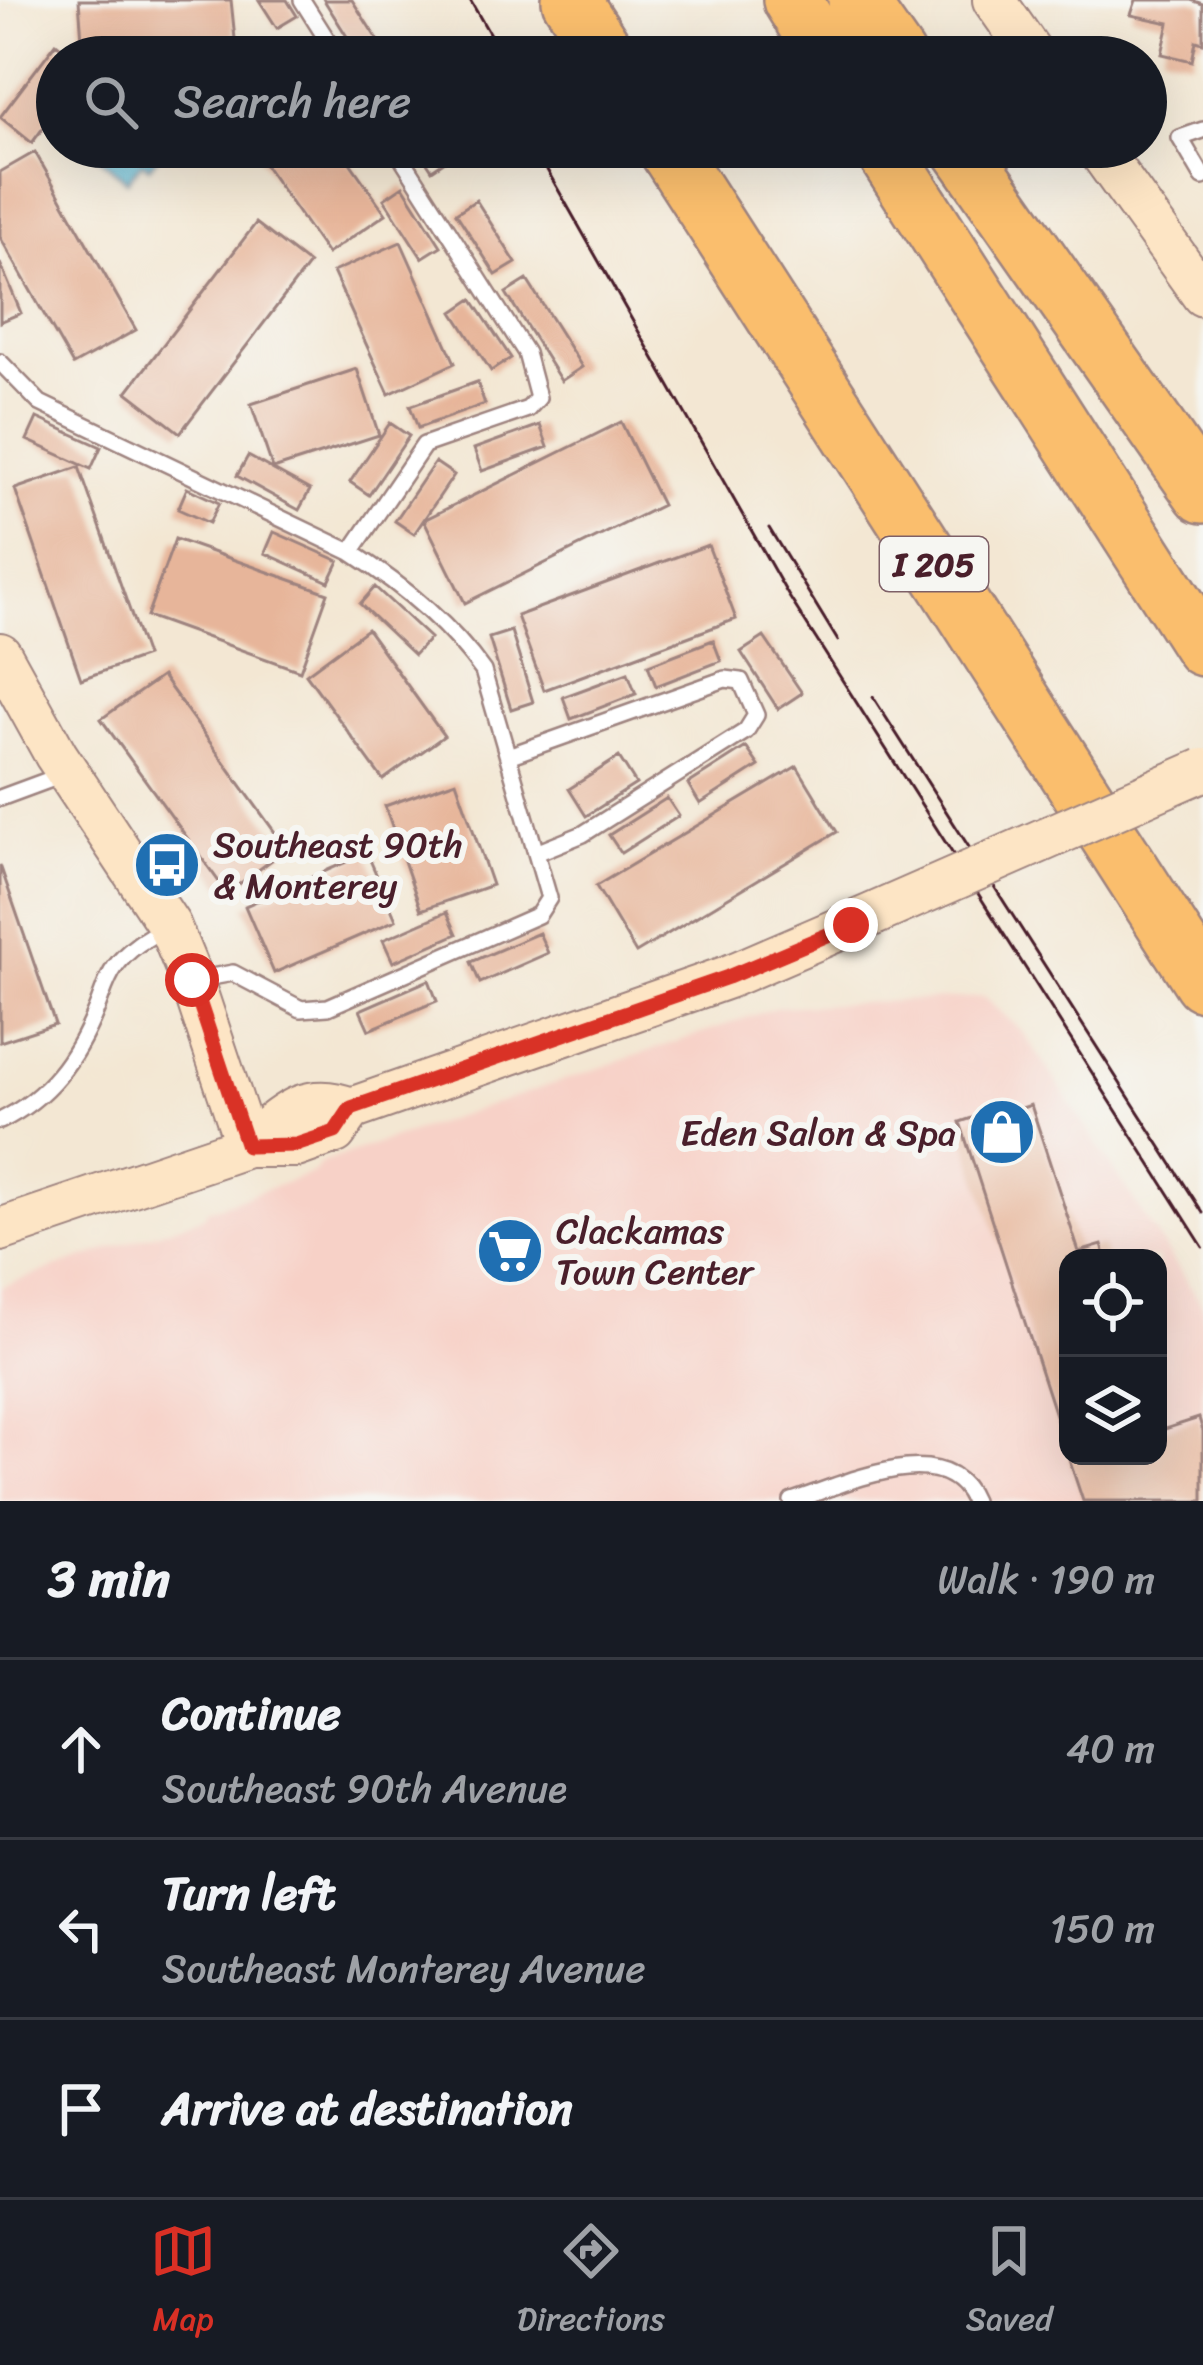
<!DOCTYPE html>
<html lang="en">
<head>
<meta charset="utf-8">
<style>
	:root { --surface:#171b24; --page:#242831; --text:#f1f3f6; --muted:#9ea1a6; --line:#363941; --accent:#d93025 }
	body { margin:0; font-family:Sriracha,sans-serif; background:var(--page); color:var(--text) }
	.controls { position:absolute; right:36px; bottom:36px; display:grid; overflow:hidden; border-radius:24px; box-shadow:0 12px 48px #0002 }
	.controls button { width:108px; height:108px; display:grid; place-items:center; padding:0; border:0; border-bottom:3px solid var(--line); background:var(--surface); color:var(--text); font:60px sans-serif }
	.stop { position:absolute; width:36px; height:36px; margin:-27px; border:9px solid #d93025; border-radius:50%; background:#fff }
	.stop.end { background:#d93025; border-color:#fff; box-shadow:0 3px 12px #0008 }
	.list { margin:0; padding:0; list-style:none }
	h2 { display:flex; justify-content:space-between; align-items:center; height:156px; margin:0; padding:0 48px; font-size:51px }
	h2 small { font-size:39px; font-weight:400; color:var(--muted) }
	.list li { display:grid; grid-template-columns:78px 1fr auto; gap:36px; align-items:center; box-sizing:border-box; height:180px; padding:0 48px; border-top:3px solid var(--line) }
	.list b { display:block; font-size:45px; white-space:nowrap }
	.list p { margin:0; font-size:39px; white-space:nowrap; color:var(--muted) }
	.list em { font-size:39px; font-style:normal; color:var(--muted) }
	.icon { flex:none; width:66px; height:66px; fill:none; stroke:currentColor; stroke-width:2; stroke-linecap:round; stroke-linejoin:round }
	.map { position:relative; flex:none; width:1203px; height:1501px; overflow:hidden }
	.search { position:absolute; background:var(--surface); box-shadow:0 12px 48px #0002; left:36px; right:36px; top:36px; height:132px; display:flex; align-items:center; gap:30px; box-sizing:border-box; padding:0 42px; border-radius:66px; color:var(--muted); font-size:45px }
	.sheet { height:696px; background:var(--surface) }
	nav { display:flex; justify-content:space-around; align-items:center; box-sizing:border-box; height:168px; border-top:3px solid var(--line); background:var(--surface); font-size:33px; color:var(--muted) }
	nav a { display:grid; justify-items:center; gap:6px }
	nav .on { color:var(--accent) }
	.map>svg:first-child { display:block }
	.built { fill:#f7d1c7; fill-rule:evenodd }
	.water { fill:#59bbd7; stroke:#526d81; stroke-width:3 }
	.building { fill:#e7b59a }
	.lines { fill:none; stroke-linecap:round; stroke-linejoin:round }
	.lane-casing { stroke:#9e837f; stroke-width:20 }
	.secondary-casing { stroke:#9e837f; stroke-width:46 }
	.highway-casing { stroke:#9e837f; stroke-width:62 }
	.lane { stroke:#fff; stroke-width:15 }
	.secondary { stroke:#fde5c5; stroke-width:42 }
	.highway { stroke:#fabe6d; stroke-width:57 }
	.tram { stroke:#4a1f2b; stroke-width:3 }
	.secondary-bridge-casing { stroke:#9e837f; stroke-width:46; stroke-linecap:butt }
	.secondary-bridge { stroke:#fde5c5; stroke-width:42 }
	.route { stroke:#d93025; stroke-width:15 }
	.labels { text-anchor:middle; stroke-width:12; stroke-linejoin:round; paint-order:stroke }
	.shield { fill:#f6f6f2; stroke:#7e6067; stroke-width:3 }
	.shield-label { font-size:33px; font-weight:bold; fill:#4a1f2b }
	.poi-label { font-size:36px; fill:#4a1f2b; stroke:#f6f6f2; text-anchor:start }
</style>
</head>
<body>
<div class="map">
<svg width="1203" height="1501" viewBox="0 0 1203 1501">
	<rect width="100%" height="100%" fill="#f6f6f2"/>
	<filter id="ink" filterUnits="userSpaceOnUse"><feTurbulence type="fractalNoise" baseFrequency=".00833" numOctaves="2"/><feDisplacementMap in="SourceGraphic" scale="24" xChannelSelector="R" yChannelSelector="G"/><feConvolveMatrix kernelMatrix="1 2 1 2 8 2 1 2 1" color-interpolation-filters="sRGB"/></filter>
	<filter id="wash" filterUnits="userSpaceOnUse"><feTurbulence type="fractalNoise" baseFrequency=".004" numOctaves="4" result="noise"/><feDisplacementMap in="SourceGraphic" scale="48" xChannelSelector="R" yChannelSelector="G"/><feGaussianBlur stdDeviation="2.7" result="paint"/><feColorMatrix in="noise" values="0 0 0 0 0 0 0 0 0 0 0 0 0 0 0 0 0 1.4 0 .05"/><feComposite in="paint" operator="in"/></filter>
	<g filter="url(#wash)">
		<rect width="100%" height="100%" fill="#f3e7d3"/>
		<path class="built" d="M983,997L1020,1029L1048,1069L1203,1306V1501H0V1287L205,1216L207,1210L313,1173L321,1163L778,1007ZM1068,1258H1158V1456H1068Z"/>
		<path class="water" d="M88,147H165L149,167L142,162L127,181Z"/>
		<g id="blocks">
			<path class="building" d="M79,0H231L235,39L83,53Z
				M259,0H287L297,16L277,28Z
				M324,0H352L382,47L360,57Z
				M1136,0H1191L1203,4V43L1196,41L1192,61L1162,54L1169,23L1131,15Z
				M56,43L74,57H57V109L32,143L0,117Z
				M252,147H339L386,214L327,254Z
				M417,147H445L451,157L432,170Z
				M35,152L136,330L73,365L0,237V172Z
				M403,186L441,246L422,258L384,199Z
				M476,200L516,263L496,275L456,213Z
				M256,223L309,264L180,433L127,392Z
				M401,242L455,363L389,394L333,272Z
				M0,263L21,313L0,322Z
				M527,280L582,367L561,381L506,293Z
				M472,299L511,358L491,371L453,312Z
				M357,369L379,435L273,469L251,404Z
				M477,382L485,404L418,428L410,406Z
				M37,418L101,447L91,469L27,440Z
				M621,422L662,505L465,603L424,520Z
				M390,423L409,436L369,495L350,482Z
				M540,425L548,447L482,471L474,449Z
				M248,456L310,490L299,510L237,476Z
				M435,462L454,475L414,534L395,521Z
				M79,467L146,656L81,679L15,489Z
				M187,488L219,503L209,523L178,509Z
				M274,532L339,561L329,582L265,553Z
				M175,539L328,593L300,671L147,616Z
				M708,545L736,619L544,690L517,616Z
				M375,587L430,638L414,655L360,604Z
				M367,629L444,736L383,780L306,674Z
				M511,631L533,702L511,709L489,638Z
				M764,637L802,693L778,709L741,652Z
				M713,640L721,661L656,686L648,665Z
				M628,673L636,694L571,719L563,697Z
				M162,676L287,849L227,893L101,719Z
				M746,747L759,766L700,804L688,784Z
				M619,757L636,784L586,816L569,789Z
				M797,766L837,832L636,953L596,886Z
				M456,781L492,885L421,910L385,806Z
				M667,798L679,816L621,853L609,835Z
				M367,853L396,920L274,973L245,906Z
				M0,865L55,1024L0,1042Z
				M447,912L457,934L393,962L383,940Z
				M539,933L548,953L480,983L471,962Z
				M429,980L437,1001L369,1030L360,1010Z
				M1031,1105L1079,1252L1102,1245L1106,1258H1068L1067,1452L960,1122L999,1109L1001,1115Z
				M1199,1418L1203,1431V1501H1083L1068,1456H1158V1421L1162,1430Z"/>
		</g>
	</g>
	<g filter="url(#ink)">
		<use href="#blocks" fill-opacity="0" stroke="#9e837f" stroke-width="3"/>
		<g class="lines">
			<g class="lane-casing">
				<path id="lane" d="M302,0L338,57
					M1203,130L1180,138L1203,177
					M0,362L40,403L351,552C399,583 449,623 483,671L549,898L538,915L328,1007L301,1009L233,973L195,980
					M351,552L424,445L528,409L538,398L526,353L395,147
					M508,756L725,679L741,681L756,715L746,731L583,834L536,853
					M0,798L65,774
					M0,1121C49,1097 76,1059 96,1010C102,996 106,979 115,967C129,948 146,938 167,927
					M792,1501C841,1486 945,1434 973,1501"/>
			</g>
			<g class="secondary-casing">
				<path id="secondary" d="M994,0L1034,57
					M1097,147L1203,295
					M0,654L56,755L169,925L192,981L247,1146
					M247,1146C282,1117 304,1090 351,1109
					M0,1230L247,1146H296L335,1132L351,1109L728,977L851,924"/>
			</g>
			<g class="highway-casing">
				<path id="highway" d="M571,0L608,57
					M792,0L827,57
					M857,0L897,57
					M666,147L1203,982
					M882,147L1203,647
					M960,147L1203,494"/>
			</g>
			<use href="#lane" class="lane"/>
			<use href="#secondary" class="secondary"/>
			<use href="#highway" class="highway"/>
			<path class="tram" d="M470,0L503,57
				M534,147L788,595L1203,1247
				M769,528L838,641
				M873,697L1203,1213"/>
			<g class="secondary-bridge-casing">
				<path id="secondary-bridge" d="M851,924L1203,770"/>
			</g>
			<use href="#secondary-bridge" class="secondary-bridge"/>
		</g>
	</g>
	<g class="lines" filter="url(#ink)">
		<path class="route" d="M192,980L247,1146L296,1145L335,1132L351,1108L728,977L851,925"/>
	</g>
	<defs>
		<g id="bus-disc" transform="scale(3.45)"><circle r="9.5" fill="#1f6fb2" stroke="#f6f6f2"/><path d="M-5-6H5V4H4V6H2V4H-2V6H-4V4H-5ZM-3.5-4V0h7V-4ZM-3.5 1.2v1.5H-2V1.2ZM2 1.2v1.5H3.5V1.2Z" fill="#fff"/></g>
		<g id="shop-disc" transform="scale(3.45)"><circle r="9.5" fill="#1f6fb2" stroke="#f6f6f2"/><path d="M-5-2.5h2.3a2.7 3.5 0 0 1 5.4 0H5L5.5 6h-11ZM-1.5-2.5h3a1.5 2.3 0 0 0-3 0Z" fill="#fff"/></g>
		<g id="supermarket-disc" transform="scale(3.45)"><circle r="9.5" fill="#1f6fb2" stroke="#f6f6f2"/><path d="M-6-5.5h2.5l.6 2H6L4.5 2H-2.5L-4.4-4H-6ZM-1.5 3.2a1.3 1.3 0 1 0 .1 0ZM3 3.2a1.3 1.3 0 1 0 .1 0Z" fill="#fff"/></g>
	</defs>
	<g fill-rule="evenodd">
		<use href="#bus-disc" x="167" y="865"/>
		<use href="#shop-disc" x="1002" y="1132"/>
		<use href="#supermarket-disc" x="510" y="1251"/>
	</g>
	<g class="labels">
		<rect class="shield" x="880" y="537" width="108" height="54" rx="9"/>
		<g class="shield-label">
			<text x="934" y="576">I 205</text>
		</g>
		<g class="poi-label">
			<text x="213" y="857">Southeast 90th<tspan x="213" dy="41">&amp; Monterey</tspan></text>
			<text x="956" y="1145" text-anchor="end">Eden Salon &amp; Spa</text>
			<text x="556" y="1243">Clackamas<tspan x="556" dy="41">Town Center</tspan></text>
		</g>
	</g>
</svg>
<div class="controls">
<button><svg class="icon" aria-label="locate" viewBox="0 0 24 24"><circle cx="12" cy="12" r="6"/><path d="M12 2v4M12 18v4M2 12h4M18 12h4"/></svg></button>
<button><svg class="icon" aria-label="layers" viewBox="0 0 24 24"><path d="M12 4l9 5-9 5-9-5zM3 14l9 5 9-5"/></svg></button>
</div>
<div class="stop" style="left:192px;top:980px"></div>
<div class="stop end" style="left:851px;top:925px"></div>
<div class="search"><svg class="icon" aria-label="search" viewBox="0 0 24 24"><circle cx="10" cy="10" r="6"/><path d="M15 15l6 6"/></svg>Search here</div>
</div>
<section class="sheet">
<h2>3 min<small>Walk · 190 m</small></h2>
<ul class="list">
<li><svg class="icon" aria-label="ahead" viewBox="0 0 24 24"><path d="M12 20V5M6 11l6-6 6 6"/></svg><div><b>Continue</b><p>Southeast 90th Avenue</p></div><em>40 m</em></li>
<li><svg class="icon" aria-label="left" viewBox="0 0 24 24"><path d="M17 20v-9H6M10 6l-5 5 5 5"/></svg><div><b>Turn left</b><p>Southeast Monterey Avenue</p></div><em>150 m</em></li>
<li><svg class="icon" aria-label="arrive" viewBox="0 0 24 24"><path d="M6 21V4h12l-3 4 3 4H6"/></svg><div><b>Arrive at destination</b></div></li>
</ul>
</section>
<nav>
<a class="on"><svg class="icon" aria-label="map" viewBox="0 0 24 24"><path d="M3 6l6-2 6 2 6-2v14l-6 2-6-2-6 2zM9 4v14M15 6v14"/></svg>Map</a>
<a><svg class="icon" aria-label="directions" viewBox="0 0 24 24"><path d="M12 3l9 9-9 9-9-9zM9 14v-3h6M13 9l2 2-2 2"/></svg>Directions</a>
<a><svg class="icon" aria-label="saved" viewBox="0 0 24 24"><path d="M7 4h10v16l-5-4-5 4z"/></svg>Saved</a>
</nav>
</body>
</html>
